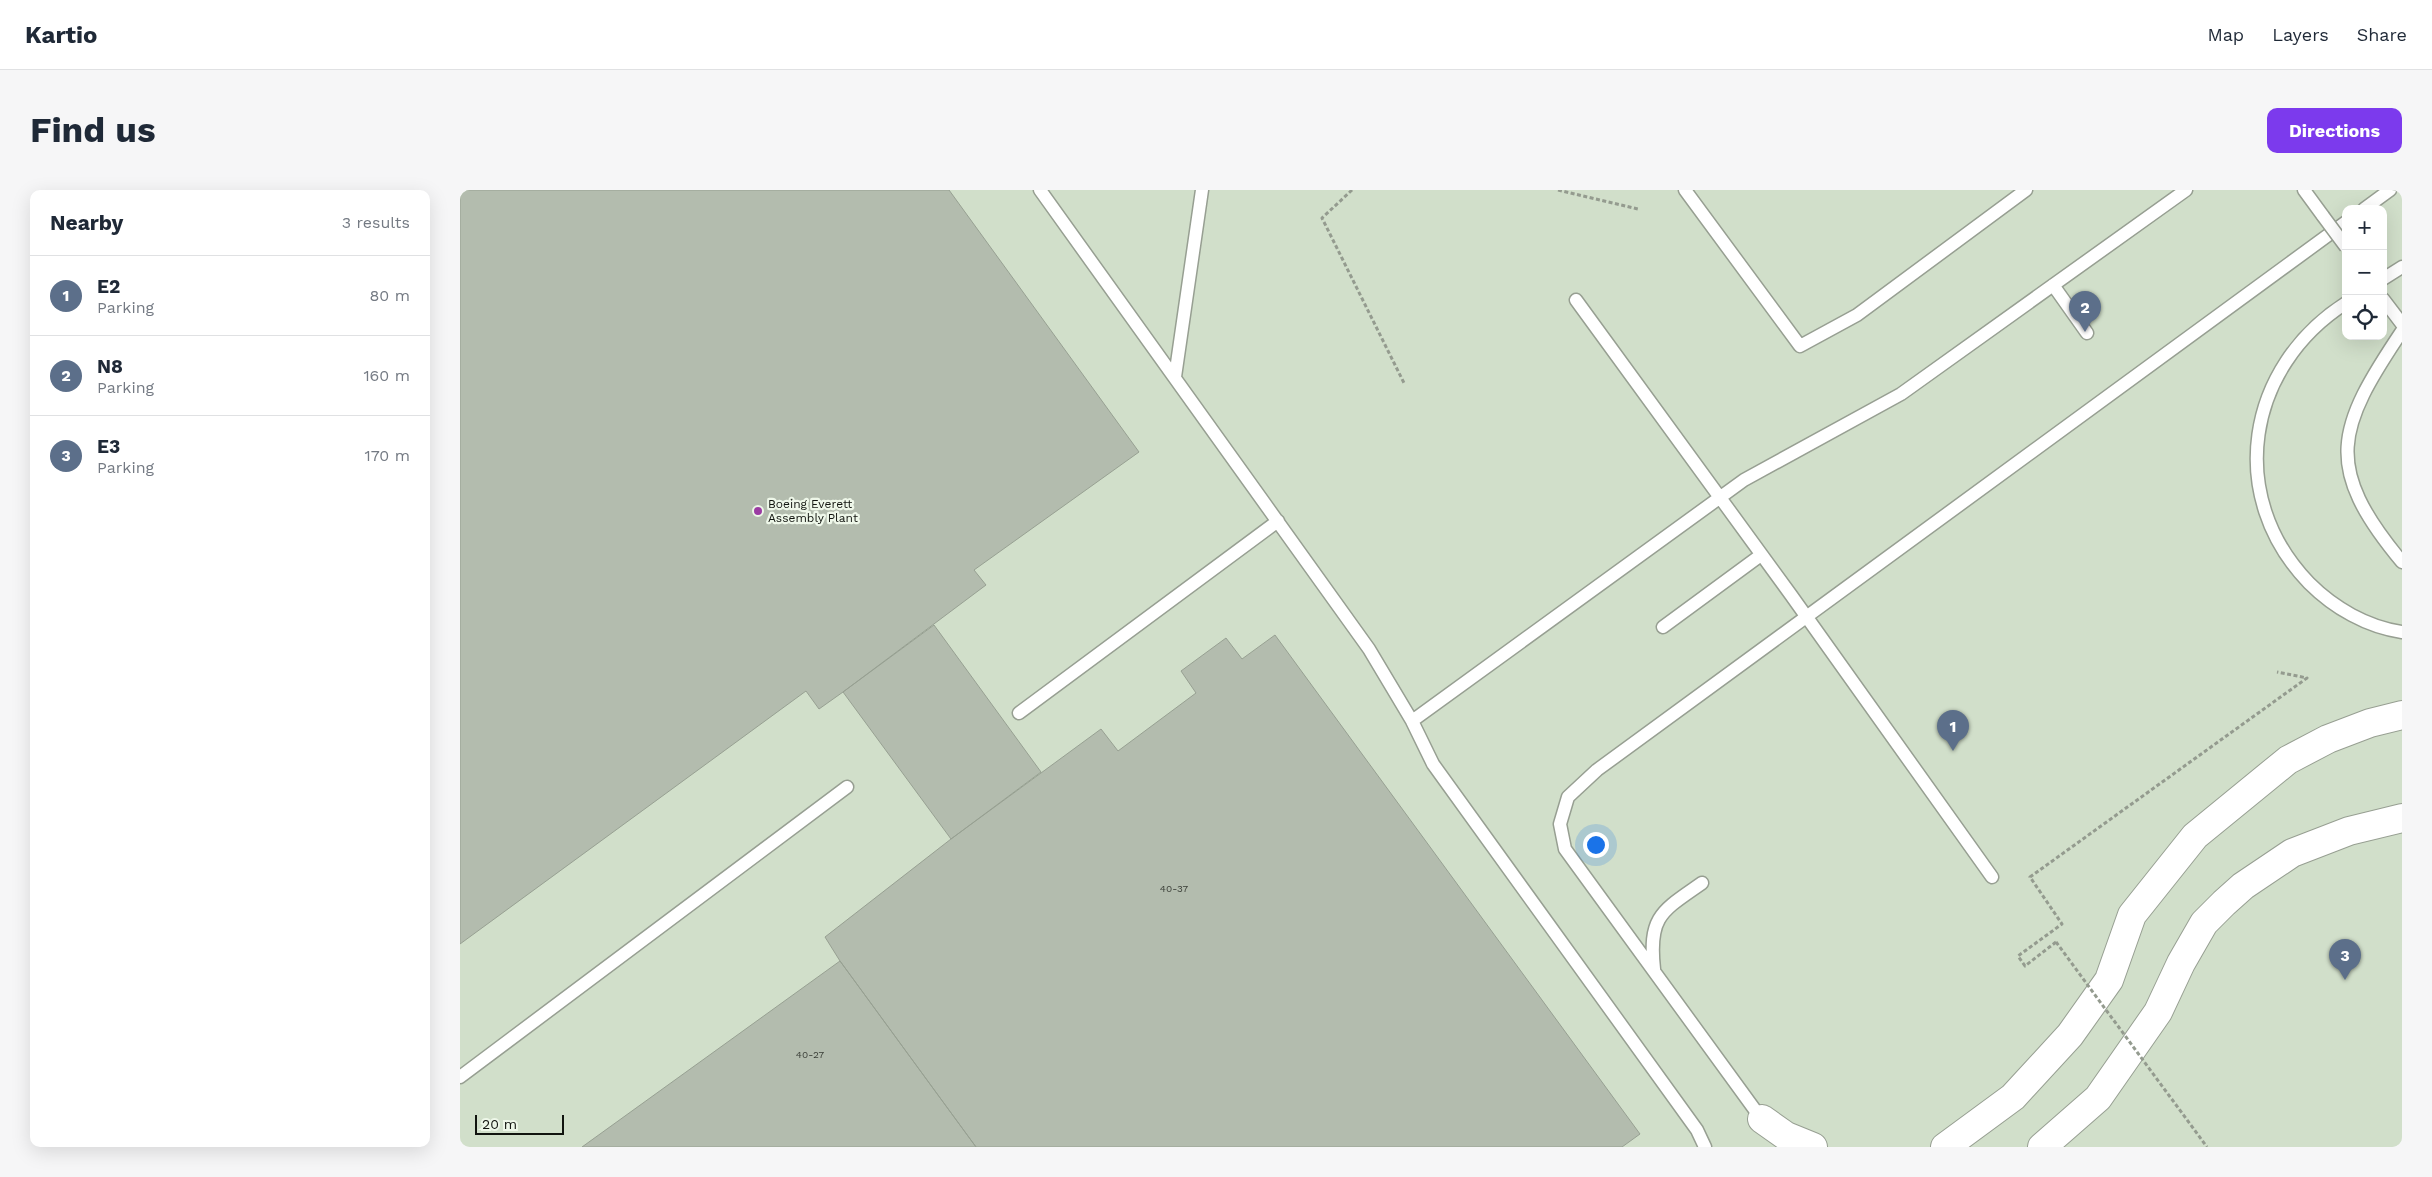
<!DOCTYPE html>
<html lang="en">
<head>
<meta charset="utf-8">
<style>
	:root { --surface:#fff; --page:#f6f6f7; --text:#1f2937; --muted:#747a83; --line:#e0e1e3; --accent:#7c3aed }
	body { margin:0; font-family:"Work Sans",sans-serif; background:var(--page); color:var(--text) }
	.controls { position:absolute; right:15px; top:15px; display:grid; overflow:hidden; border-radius:10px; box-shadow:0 5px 20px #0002 }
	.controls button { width:45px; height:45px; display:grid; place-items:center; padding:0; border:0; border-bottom:1px solid var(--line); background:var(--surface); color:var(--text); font:25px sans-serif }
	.scale { position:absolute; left:15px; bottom:12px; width:89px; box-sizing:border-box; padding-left:5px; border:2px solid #11140f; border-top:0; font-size:14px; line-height:18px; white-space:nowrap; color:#11140f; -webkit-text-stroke:4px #eef7e9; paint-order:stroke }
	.you { position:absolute; left:1135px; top:654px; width:18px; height:18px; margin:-12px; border:4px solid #fff; border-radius:50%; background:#1a73e8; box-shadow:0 0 0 8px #1a73e833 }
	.badge { display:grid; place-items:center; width:32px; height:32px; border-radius:50%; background:var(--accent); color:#fff; font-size:16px; font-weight:700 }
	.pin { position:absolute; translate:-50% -41px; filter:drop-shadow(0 1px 2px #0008) }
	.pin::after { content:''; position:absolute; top:26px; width:18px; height:15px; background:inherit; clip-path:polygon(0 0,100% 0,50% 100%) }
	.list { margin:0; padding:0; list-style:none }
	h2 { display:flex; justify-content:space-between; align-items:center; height:65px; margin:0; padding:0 20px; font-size:21px }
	h2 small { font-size:16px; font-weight:400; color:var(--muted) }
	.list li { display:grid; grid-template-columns:32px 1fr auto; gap:15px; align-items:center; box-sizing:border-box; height:80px; padding:0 20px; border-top:1px solid var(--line) }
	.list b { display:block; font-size:19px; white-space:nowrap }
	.list p { margin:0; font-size:16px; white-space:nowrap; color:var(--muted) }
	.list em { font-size:16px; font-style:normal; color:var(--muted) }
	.icon { flex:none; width:28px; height:28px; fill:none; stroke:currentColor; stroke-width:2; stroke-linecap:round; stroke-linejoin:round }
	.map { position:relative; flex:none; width:1942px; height:957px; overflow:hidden; border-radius:10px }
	header { display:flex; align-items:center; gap:30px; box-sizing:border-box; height:70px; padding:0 25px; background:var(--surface); border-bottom:1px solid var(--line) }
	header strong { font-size:24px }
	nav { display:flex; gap:28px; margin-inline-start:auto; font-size:18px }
	.intro { display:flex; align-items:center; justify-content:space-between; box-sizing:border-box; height:120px; padding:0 30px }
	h1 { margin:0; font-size:35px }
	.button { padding:12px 22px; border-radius:10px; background:var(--accent); color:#fff; font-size:18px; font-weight:700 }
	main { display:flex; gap:30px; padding:0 30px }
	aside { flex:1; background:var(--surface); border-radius:10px; box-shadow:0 5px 20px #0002 }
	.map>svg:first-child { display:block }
	.built { fill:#d1dfca; fill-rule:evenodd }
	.building { fill:#b3bcae; stroke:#97a092 }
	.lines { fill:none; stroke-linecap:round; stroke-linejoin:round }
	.lane-casing { stroke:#979f92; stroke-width:15 }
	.secondary-casing { stroke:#979f92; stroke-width:30 }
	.path { stroke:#949b8f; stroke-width:3; stroke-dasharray:4 2.5; stroke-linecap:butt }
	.lane { stroke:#fff; stroke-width:12 }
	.secondary { stroke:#fff; stroke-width:28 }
	.lane-bridge-casing { stroke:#979f92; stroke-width:15; stroke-linecap:butt }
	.path-bridge { stroke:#949b8f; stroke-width:3; stroke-dasharray:4 2.5; stroke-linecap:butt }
	.lane-bridge { stroke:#fff; stroke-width:12 }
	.poi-dot { fill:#9b3ba3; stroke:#eef7e9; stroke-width:2 }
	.labels { text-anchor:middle; stroke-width:4.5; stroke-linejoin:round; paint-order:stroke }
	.number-label { font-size:10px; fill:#3a3e37 }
	.poi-label { font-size:12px; fill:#11140f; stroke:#eef7e9; text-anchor:start }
</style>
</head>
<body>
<header>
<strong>Kartio</strong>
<nav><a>Map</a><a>Layers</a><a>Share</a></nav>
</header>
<div class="intro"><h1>Find us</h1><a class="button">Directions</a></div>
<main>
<aside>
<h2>Nearby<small>3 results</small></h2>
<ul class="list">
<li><span class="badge" style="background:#5c6f8a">1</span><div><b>E2</b><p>Parking</p></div><em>80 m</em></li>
<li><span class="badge" style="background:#5c6f8a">2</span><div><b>N8</b><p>Parking</p></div><em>160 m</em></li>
<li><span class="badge" style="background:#5c6f8a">3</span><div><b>E3</b><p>Parking</p></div><em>170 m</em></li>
</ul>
</aside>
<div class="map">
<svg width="1942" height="957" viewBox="0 0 1942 957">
	<rect width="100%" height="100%" fill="#e1eadb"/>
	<path class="built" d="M0,0H1942V957H0ZM1886,19H1923V146H1886Z"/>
	<path class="building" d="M0,0H489L679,262L514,380L526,395L383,502L359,519L346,501L0,754Z
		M474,435L581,582L491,649L383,502Z
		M815,445L1180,944L1162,957H516L380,771L365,747L491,649L641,539L658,561L736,503L721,481L766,448L782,469Z
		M380,771L516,957H122Z"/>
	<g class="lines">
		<g class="lane-casing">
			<path id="lane" d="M580,0L909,459L952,531L973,574L1237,940L1245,957
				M1225,0L1340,156L1397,125L1566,0
				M1844,0L1863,26
				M1904,19L1930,0
				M1923,89L1942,77
				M1593,95L1627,143
				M1923,109L1942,134
				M1116,110L1331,405L1532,687
				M1886,113C1786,177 1765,306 1849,393C1874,418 1907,437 1942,442
				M1942,141C1877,238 1862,276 1942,372
				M715,187L742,0
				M1203,437L1301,365
				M559,523L818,331
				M952,531L1284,290L1441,204L1726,0
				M1194,779C1188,726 1202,721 1242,693
				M0,887L387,597
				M1303,931L1105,659L1100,634L1108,607L1137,580L1886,32"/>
		</g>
		<g class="secondary-casing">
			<path id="secondary" d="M1302,929L1326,946L1353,957
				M1485,957L1553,907L1610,845L1649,790L1672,725L1735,646L1828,570L1868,549L1910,533L1942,525
				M1582,957L1638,908L1698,822L1721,773L1744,733L1764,713L1783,696L1832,663L1889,641L1942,628"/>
		</g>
		<path class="path" d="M892,0L862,28L944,193
			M1098,0L1178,19
			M1596,752L1565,776L1558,766L1602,734L1570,687L1847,488L1817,482"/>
		<use href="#lane" class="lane"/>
		<use href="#secondary" class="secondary"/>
		<g class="lane-bridge-casing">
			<path id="lane-bridge" d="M1863,26L1886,57"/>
		</g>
		<path class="path-bridge" d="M1596,752L1747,957"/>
		<use href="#lane-bridge" class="lane-bridge"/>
	</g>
	<circle class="poi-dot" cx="298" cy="321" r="5"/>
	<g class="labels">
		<g class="number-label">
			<text x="714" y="702">40-37</text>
			<text x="350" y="868">40-27</text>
		</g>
		<g class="poi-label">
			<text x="308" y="318">Boeing Everett<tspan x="308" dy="14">Assembly Plant</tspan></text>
		</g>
	</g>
</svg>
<div class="controls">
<button>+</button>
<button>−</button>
<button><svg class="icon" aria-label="locate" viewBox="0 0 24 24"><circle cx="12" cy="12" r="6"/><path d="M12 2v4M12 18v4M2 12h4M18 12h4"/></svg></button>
</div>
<div class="scale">20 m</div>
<div class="you"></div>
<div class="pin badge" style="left:1493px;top:561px;background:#5c6f8a">1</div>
<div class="pin badge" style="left:1625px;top:142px;background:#5c6f8a">2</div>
<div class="pin badge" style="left:1885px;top:790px;background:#5c6f8a">3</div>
</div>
</main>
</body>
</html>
